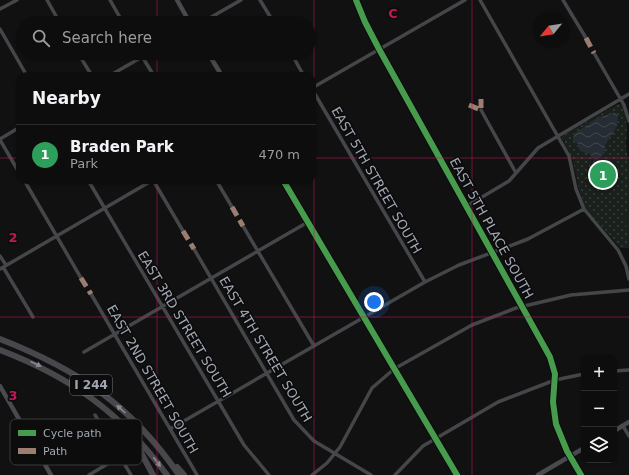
<!DOCTYPE html>
<html lang="en">
<head>
<meta charset="utf-8">
<style>
	:root { --surface:#0d0d0d; --page:#1b1b1b; --text:#f1f3f6; --muted:#9a9c9d; --line:#2d2d2e; --accent:#2563eb }
	body { margin:0; font-family:"DejaVu Sans",sans-serif; background:var(--page); color:var(--text) }
	.controls { position:absolute; right:12px; bottom:12px; display:grid; overflow:hidden; border-radius:8px; box-shadow:0 1px 3px #0004 }
	.controls button { width:36px; height:36px; display:grid; place-items:center; padding:0; border:0; border-bottom:1px solid var(--line); background:var(--surface); color:var(--text); font:20px sans-serif }
	.compass { position:absolute; left:533px; top:12px; width:36px; height:36px; border-radius:50%; background:var(--surface); box-shadow:0 1px 3px #0004; rotate:240deg }
	.you { position:absolute; left:374px; top:302px; width:14px; height:14px; margin:-10px; border:3px solid #fff; border-radius:50%; background:#1a73e8; box-shadow:0 0 0 6px #1a73e833 }
	.badge { display:grid; place-items:center; width:26px; height:26px; border-radius:50%; background:var(--accent); color:#fff; font-size:13px; font-weight:700 }
	.pin { position:absolute; translate:-50% -50%; border:2px solid #fff; box-shadow:0 1px 4px #0006 }
	.list { margin:0; padding:0; list-style:none }
	h2 { display:flex; justify-content:space-between; align-items:center; height:52px; margin:0; padding:0 16px; font-size:17px }
	h2 small { font-size:13px; font-weight:400; color:var(--muted) }
	.list li { display:grid; grid-template-columns:26px 1fr auto; gap:12px; align-items:center; box-sizing:border-box; height:60px; padding:0 16px; border-top:1px solid var(--line) }
	.list b { display:block; font-size:15px; white-space:nowrap }
	.list p { margin:0; font-size:13px; white-space:nowrap; color:var(--muted) }
	.list em { font-size:13px; font-style:normal; color:var(--muted) }
	.icon { flex:none; width:22px; height:22px; fill:none; stroke:currentColor; stroke-width:2; stroke-linecap:round; stroke-linejoin:round }
	.map { position:relative; flex:none; width:629px; height:475px; overflow:hidden }
	.search { position:absolute; background:var(--surface); box-shadow:0 1px 3px #0004; left:16px; top:16px; width:300px; height:44px; display:flex; align-items:center; gap:10px; box-sizing:border-box; padding:0 14px; border-radius:22px; color:var(--muted); font-size:15px }
	.panel { position:absolute; background:var(--surface); box-shadow:0 1px 3px #0004; left:16px; top:72px; width:300px; height:112px; border-radius:12px }
	.map>svg:first-child { display:block }
	.grass { fill:url(#grass-dots) }
	.garden { fill:#1a201b }
	.water { fill:url(#water-waves) }
	.lines { fill:none; stroke-linecap:round; stroke-linejoin:round }
	.street { stroke:#45464a; stroke-width:3.5 }
	.secondary { stroke:#494a4e; stroke-width:4.5 }
	.highway { stroke:#48484c; stroke-width:6 }
	.quiet { stroke:#9b7d72; stroke-width:5; stroke-dasharray:10 5; stroke-linecap:butt }
	.cycleway-casing { stroke:#0c0c0d; stroke-width:8 }
	.cycleway { stroke:#469c4c; stroke-width:6 }
	.oneway { fill:#868a94 }
	.grid { fill:none; stroke:#c2185b; stroke-width:1; stroke-opacity:0.55 }
	.labels { text-anchor:middle; stroke-width:3.5; stroke-linejoin:round; paint-order:stroke }
	.shield { fill:#0c0c0d; stroke:#747881; stroke-width:1 }
	.shield-label { font-size:12px; font-weight:bold; fill:#a1a7b3 }
	.street-label { font-size:13px; fill:#a1a7b3; stroke:#0c0c0d }
	.key { fill:#0c0c0d; stroke:#393a3f; stroke-width:1 }
	.key-label { font-size:11px; fill:#a1a7b3 }
	.grid-label { font-size:13px; text-anchor:middle; font-weight:bold; fill:#c2185b; stroke:#0c0c0d; stroke-width:3.5; stroke-linejoin:round; paint-order:stroke }
</style>
</head>
<body>
<div class="map">
<svg width="629" height="475" viewBox="0 0 629 475">
	<defs>
		<pattern id="grass-dots" width="8" height="8" patternUnits="userSpaceOnUse"><rect width="8" height="8" fill="#1a201b"/><path d="M2 2h.1M6 6h.1" fill="none" stroke="#383e3a" stroke-width="1.8" stroke-linecap="round"/></pattern>
		<pattern id="water-waves" width="16" height="10" patternUnits="userSpaceOnUse"><rect width="16" height="10" fill="#252c33"/><path d="M0 5q4-4 8 0t8 0" fill="none" stroke="#42484e"/></pattern>
	</defs>
	<rect width="100%" height="100%" fill="#111"/>
	<path class="grass" d="M618,104H621L625,113L627,127L626,147L629,163V248H620L585,207L579,190L573,161L562,138L563,135Z"/>
	<path class="garden" d="M629,212V232L621,216Z"/>
	<path class="water" d="M614,113H616C623,122 610,138 605,145V153L595,161L590,154L580,151L578,144L573,140L574,134L597,118Z"/>
	<g class="lines">
		<path class="street" d="M47,0L60,23
			M110,0L123,23
			M260,0L274,23
			M356,0L365,22L379,49L550,357L555,374L553,402L556,424L567,451L581,475
			M480,0L569,156L576,189L584,209L618,250L626,266L629,279
			M563,0L586,38
			M0,9L17,0
			M201,23L241,0
			M0,29L27,76
			M78,53L92,76
			M140,53L154,76
			M291,53L304,76
			M594,53L624,105L629,121
			M109,76L149,53
			M312,88L465,0
			M312,89L425,282
			M481,110L516,173
			M0,139L20,127
			M0,140L20,174
			M24,180L81,278
			M88,180L244,445L269,475
			M153,180L183,231
			M216,180L232,207
			M467,206L509,181L538,148L629,94
			M243,226L314,346
			M194,249L294,420L314,441L371,475
			M0,256L6,265
			M3,267L33,317
			M0,269L153,180
			M91,294L197,475
			M84,352L308,222
			M614,371L629,370
			M95,415L131,475
			M623,426L629,436
			M170,429L425,282L459,265L528,239L584,209
			M89,475L119,457
			M312,475L327,463L340,447L372,388L394,369L472,325L516,308L571,295L629,290
			M395,475L423,446L498,402L555,380L584,374"/>
		<path class="secondary" d="M177,0L190,23
			M208,53L222,76
			M283,180L457,475
			M0,386L51,475
			M614,431L629,422
			M538,475L584,448"/>
		<path class="highway" d="M0,339C77,369 131,405 179,475
			M0,350C71,377 121,413 167,475
			M132,436L153,475
			M177,467L184,475"/>
		<path class="quiet" d="M586,38L594,53
			M469,105L481,110V99
			M232,207L243,226
			M183,231L194,249
			M81,278L91,294"/>
		<g class="cycleway-casing">
			<path id="cycleway" d="M356,0L365,22L379,49L550,357L555,374L553,402L556,424L567,451L581,475
				M283,180L457,475"/>
		</g>
		<use href="#cycleway" class="cycleway"/>
	</g>
	<defs><path id="oneway-solid" d="M-6-.8H1V-3.2L6.5 0L1 3.2V.8H-6Z"/></defs>
	<g class="oneway">
		<use href="#oneway-solid" transform="translate(36 364) rotate(25)"/>
		<use href="#oneway-solid" transform="translate(121 409) rotate(-138)"/>
		<use href="#oneway-solid" transform="translate(157 462) rotate(53)"/>
	</g>
	<path class="grid" d="M157,0V23M314,0V475M472,0V475M157,53V76M0,158H20M312,158H629M157,180V475M0,317H629"/>
	<g class="labels">
		<rect class="shield" x="70" y="375" width="42" height="20" rx="3"/>
		<g class="shield-label">
			<text x="91" y="389">I 244</text>
		</g>
		<g class="street-label">
			<text transform="translate(377 180) rotate(60)" y="5">EAST 5TH STREET SOUTH</text>
			<text transform="translate(492 228) rotate(61)" y="5">EAST 5TH PLACE SOUTH</text>
			<text transform="translate(185 324) rotate(59)" y="5">EAST 3RD STREET SOUTH</text>
			<text transform="translate(266 349) rotate(59)" y="5">EAST 4TH STREET SOUTH</text>
			<text transform="translate(153 379) rotate(60)" y="5">EAST 2ND STREET SOUTH</text>
		</g>
	</g>
	<rect x="10" y="419" width="132" height="46" rx="6" class="key"/>
	<rect x="18" y="430" width="18" height="6" fill="#469c4c"/>
	<rect x="18" y="448" width="18" height="6" fill="#9b7d72"/>
	<g class="key-label">
		<text x="43" y="437">Cycle path</text>
		<text x="43" y="455">Path</text>
	</g>
	<g class="grid-label">
		<text x="393" y="18">C</text>
		<text x="13" y="242">2</text>
		<text x="13" y="400">3</text>
	</g>
</svg>
<div class="controls">
<button>+</button>
<button>−</button>
<button><svg class="icon" aria-label="layers" viewBox="0 0 24 24"><path d="M12 4l9 5-9 5-9-5zM3 14l9 5 9-5"/></svg></button>
</div>
<svg class="compass" viewBox="-18 -18 36 36"><path d="M0-13l5 13h-10z" fill="#e53935"/><path d="M0 13l5-13h-10z" fill="#9a9c9d"/></svg>
<div class="you"></div>
<div class="pin badge" style="left:603px;top:175px;background:#2e9e5b">1</div>
<div class="search"><svg class="icon" aria-label="search" viewBox="0 0 24 24"><circle cx="10" cy="10" r="6"/><path d="M15 15l6 6"/></svg>Search here</div>
<section class="panel">
<h2>Nearby<small></small></h2>
<ul class="list">
<li><span class="badge" style="background:#2e9e5b">1</span><div><b>Braden Park</b><p>Park</p></div><em>470 m</em></li>
</ul>
</section>
</div>
</body>
</html>
